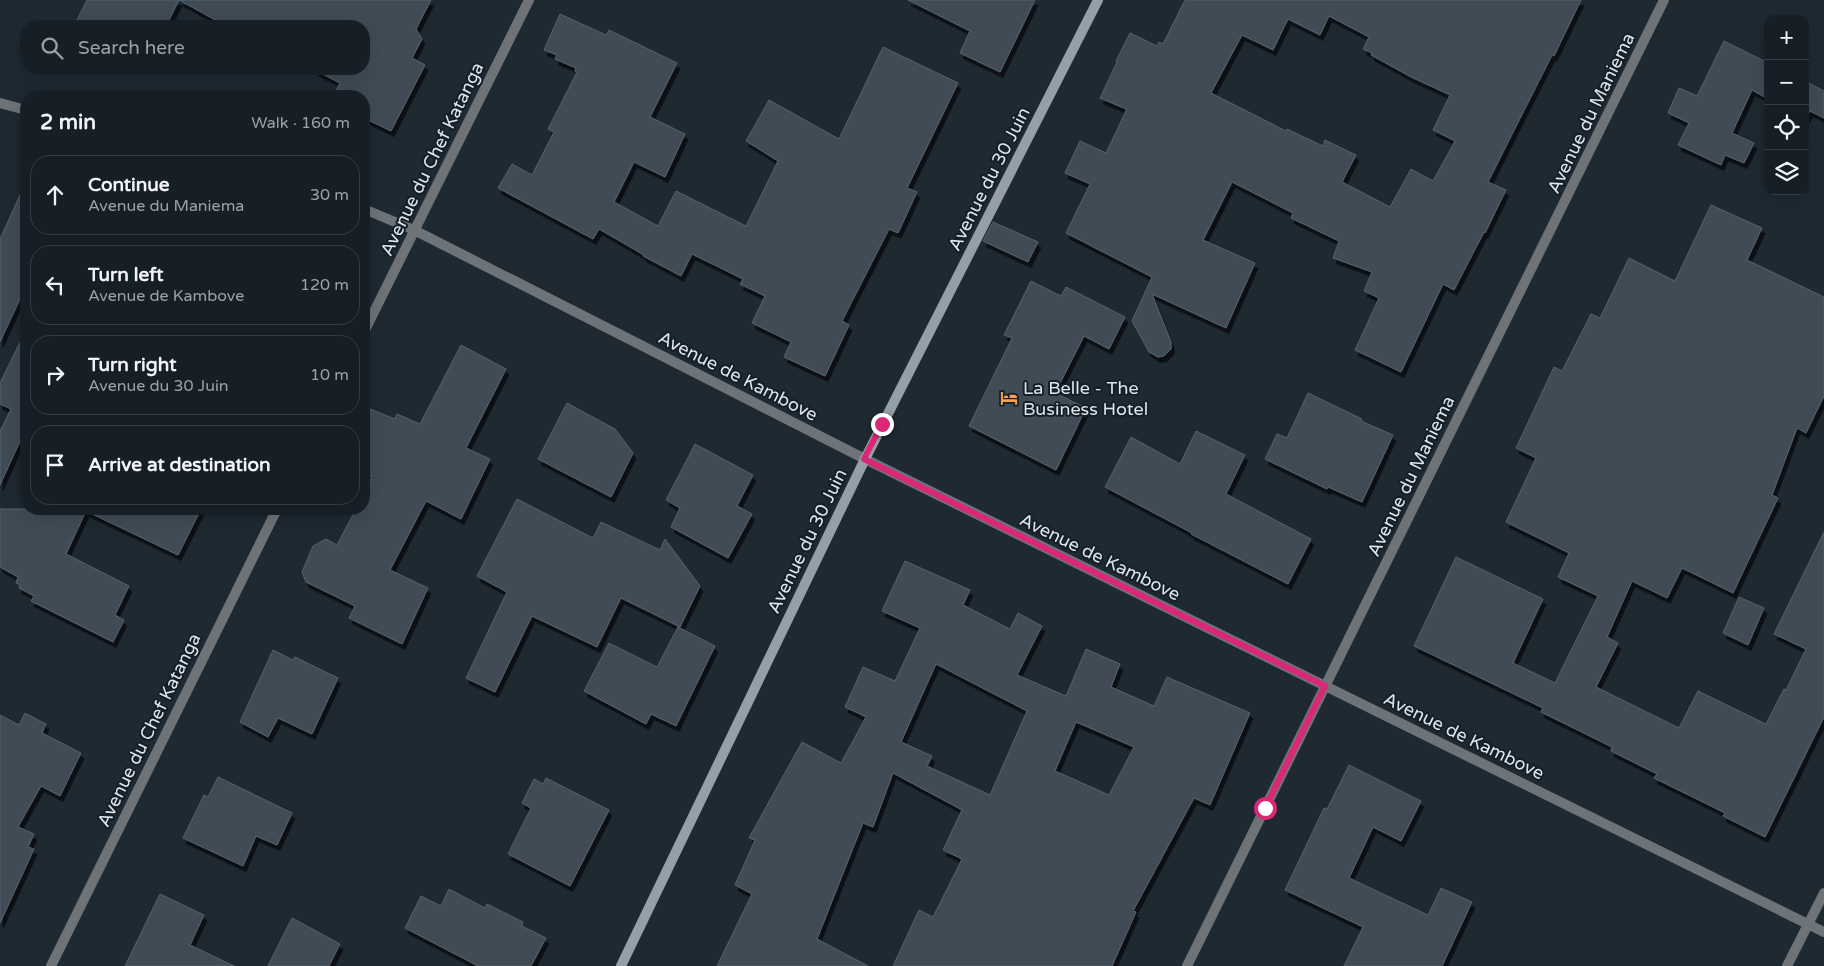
<!DOCTYPE html>
<html lang="en">
<head>
<meta charset="utf-8">
<style>
	:root { --surface:#161f26; --page:#232c32; --text:#f1f3f6; --muted:#9ea2a7; --line:#353d43 }
	body { margin:0; font-family:"Varela Round",sans-serif; background:var(--page); color:var(--text) }
	.controls { position:absolute; right:15px; top:15px; display:grid; overflow:hidden; border-radius:10px; box-shadow:0 5px 20px #0002 }
	.controls button { width:45px; height:45px; display:grid; place-items:center; padding:0; border:0; border-bottom:1px solid var(--line); background:var(--surface); color:var(--text); font:25px sans-serif }
	.stop { position:absolute; width:15px; height:15px; margin:-11px; border:4px solid #db2777; border-radius:50%; background:#fff }
	.stop.end { background:#db2777; border-color:#fff; box-shadow:0 1px 5px #0008 }
	.list { margin:0; padding:0; list-style:none }
	h2 { display:flex; justify-content:space-between; align-items:center; height:65px; margin:0; padding:0 20px; font-size:21px }
	h2 small { font-size:16px; font-weight:400; color:var(--muted) }
	.list li { display:grid; grid-template-columns:32px 1fr auto; gap:15px; align-items:center; box-sizing:border-box; height:80px; margin:0 10px 10px; padding:0 10px; border:1px solid var(--line); border-radius:20px }
	.list b { display:block; font-size:19px; white-space:nowrap }
	.list p { margin:0; font-size:16px; white-space:nowrap; color:var(--muted) }
	.list em { font-size:16px; font-style:normal; color:var(--muted) }
	.icon { flex:none; width:28px; height:28px; fill:none; stroke:currentColor; stroke-width:2; stroke-linecap:round; stroke-linejoin:round }
	.map { position:relative; flex:none; width:1824px; height:966px; overflow:hidden }
	.search { position:absolute; background:var(--surface); box-shadow:0 5px 20px #0002; left:20px; top:20px; width:350px; height:55px; display:flex; align-items:center; gap:12px; box-sizing:border-box; padding:0 18px; border-radius:20px; color:var(--muted); font-size:19px }
	.panel { position:absolute; background:var(--surface); box-shadow:0 5px 20px #0002; left:20px; top:90px; width:350px; height:425px; border-radius:20px }
	.map>svg:first-child { display:block }
	.building { fill:#404c56; stroke:#55626c; fill-rule:evenodd; filter:url(#shadow) }
	.lines { fill:none; stroke-linecap:round; stroke-linejoin:round }
	.street { stroke:#6e7378; stroke-width:10 }
	.secondary { stroke:#969fa6; stroke-width:10 }
	.route { stroke:#db2777; stroke-width:6 }
	.labels { text-anchor:middle; stroke-width:4; stroke-linejoin:round; paint-order:stroke }
	.street-label { font-size:18px; fill:#dee5eb; stroke:#141f28 }
	.poi-label { font-size:18px; fill:#dee5eb; stroke:#141f28; text-anchor:start }
</style>
</head>
<body>
<div class="map">
<svg width="1824" height="966" viewBox="0 0 1824 966">
	<defs>
		<filter id="shadow"><feDropShadow dx="3" dy="5.5" stdDeviation="0" flood-color="#0009"/></filter>
	</defs>
	<rect width="100%" height="100%" fill="#1e2932"/>
	<path class="building" d="M87,0H431L416,29L422,39L412,58L425,65L391,131L364,118V96H333L340,83L313,69H364V26H217L219,22L179,0L166,26H74Z
		M908,0H1035L1000,72L960,53L970,31Z
		M1185,0H1581L1554,56L1552,55L1488,182L1506,190L1485,233L1484,232L1454,290L1443,284L1401,372L1355,350L1379,298L1364,291L1372,272L1333,258L1339,241L1291,218L1293,213L1232,182L1203,240L1255,263L1226,328L1152,294L1171,342V349L1164,356L1158,357L1149,352L1132,321L1152,277L1066,233L1090,184L1065,173L1080,141L1106,153L1126,111V109L1100,98L1117,62L1116,61L1130,33L1157,46L1159,42L1163,44ZM1329,16L1369,37L1363,49L1372,53L1371,55L1411,77L1450,95L1433,130L1455,141L1433,181L1411,169L1390,207L1342,182L1356,155L1325,140L1323,146L1287,129L1286,131L1211,93L1242,35L1273,50L1288,19L1320,35Z
		M560,14L606,35L609,30L677,63L650,117L685,134L665,177L634,162L614,202L658,226L676,191L746,226L778,161L746,141L769,100L839,139L883,47L958,83L907,188L917,192L898,233L889,229L842,321L849,325L825,376L784,357L791,342L752,323L765,296L740,284L743,279L692,254L681,276L643,256L644,255L599,229L593,239L498,188L512,164L532,175L554,132L548,129L577,72L575,71L576,68L555,59L557,55L544,50Z
		M1724,41L1768,63V99L1752,90L1732,133L1754,143L1744,163L1725,155L1721,165L1678,145L1689,123L1668,113L1679,88L1697,96Z
		M1805,81L1824,91V118L1810,111L1806,118L1805,117Z
		M26,182V286L0,342V239Z
		M1711,205L1762,228L1747,260L1824,297V396L1806,433L1797,428L1772,495L1778,498L1733,593L1682,568L1667,598L1632,581L1607,637L1618,643L1596,687L1679,728L1698,691L1766,724L1784,689L1786,690L1806,649L1774,634L1824,532V717L1765,837L1723,816L1725,813L1654,778L1657,774L1611,751L1612,747L1541,712L1543,708L1414,646L1456,557L1543,599L1513,663L1555,683L1598,596L1558,577L1569,553L1506,522L1536,458L1516,448L1554,367L1562,371L1591,314L1600,318L1629,258L1675,281Z
		M993,222L1038,242L1028,262L983,241Z
		M1031,281L1061,296L1066,287L1125,317L1109,349L1084,336L1055,393L1086,408L1056,470L969,426L1012,338L1004,335Z
		M26,330V428L0,485V431L11,409L0,404V383Z
		M461,345L506,369L466,448L490,459L461,519L426,501L390,570L428,588L402,644L349,618L355,606L306,582L302,572L313,546L326,539L337,545L356,509H364V493L372,477L364,473V423L370,409L395,419L397,414L420,424Z
		M1308,393L1362,419L1361,421L1393,435L1362,502L1328,487L1327,489L1265,459L1277,434L1287,438Z
		M567,403L615,429L633,453L611,497L538,459Z
		M1196,431L1245,455L1226,494L1311,539L1288,584L1191,534L1192,533L1105,487L1131,437L1180,464Z
		M695,444L753,475L737,506L752,514L728,558L671,527L680,508L666,500Z
		M517,499L593,538L601,522L660,550L665,539L700,586L680,627L621,598L597,647L532,616L495,692L466,678L507,592L477,576Z
		M0,509H201L178,555L86,511L66,554L129,586L115,615L124,620L113,642L31,601L34,596L19,588L20,585L16,583L18,577L0,567Z
		M905,561L970,590L963,605L1010,629L1018,613L1042,626L1017,675L1066,696L1086,649L1120,664L1111,687L1154,706L1167,677L1250,713L1210,805L1194,798L1133,911L1136,912L1112,966H893L919,910L933,917L962,859L943,850L962,810L893,773L873,827L863,823L817,939L868,966H717L752,894L735,885L755,840L749,838L802,742L841,763L866,717L845,707L863,667L895,681L920,628L882,611ZM936,664L1027,711L990,795L927,766L932,756L901,742ZM1076,722L1134,747L1109,795L1055,771Z
		M1739,597L1764,608L1748,645L1723,633Z
		M678,627L715,646L676,726L651,714L646,724L584,691L609,643L657,667Z
		M273,650L293,660L295,657L338,678L312,734L278,718L268,737L240,722Z
		M25,713L46,724L42,733L81,753L60,796L41,786L18,827L34,834L28,847L34,849L0,923V715L19,725Z
		M1349,765L1421,801L1401,841L1373,827L1349,878L1428,915L1441,888L1472,902L1442,966H1344L1363,927L1285,890L1324,808L1327,809Z
		M218,777L292,813L277,845L256,836L243,866L183,838L204,795L208,797Z
		M546,778L609,810L570,886L508,854L531,808L522,803L534,779L543,784Z
		M449,889L485,908L487,904L523,922L522,926L546,938L531,966H478L405,928L421,896L441,906Z
		M160,894L204,915L190,945L234,966H125Z
		M292,918L340,944L329,966H268Z"/>
	<g class="lines">
		<path class="street" d="M0,103L26,110
			M364,209L414,230L865,459L1824,932
			M364,332L529,0
			M51,966L277,509
			M1187,966L1664,0
			M1787,966L1824,893"/>
		<path class="secondary" d="M621,966L865,459L1098,0"/>
	</g>
	<g class="lines">
		<path class="route" d="M882,424L864,459L1325,686L1265,808"/>
	</g>
	<defs>
		<g id="hotel-bare" transform="scale(1.35)"><path d="M-6-4.5h1.5V1H6V5H4.5V3h-9V5H-6ZM-4 0a1.8 1.8 0 1 1 3.6 0ZM.5 0V-2.5h3Q6-2.5 6 0Z" fill="#f7a149" stroke="#141f28" stroke-width="2.5" paint-order="stroke"/></g>
	</defs>
	<g fill-rule="evenodd">
		<use href="#hotel-bare" x="1009" y="398"/>
	</g>
	<g class="labels">
		<g class="street-label">
			<text transform="translate(1591 113) rotate(-64)" y="6">Avenue du Maniema</text>
			<text transform="translate(432 159) rotate(-64)" y="6">Avenue du Chef Katanga</text>
			<text transform="translate(989 179) rotate(-63)" y="6">Avenue du 30 Juin</text>
			<text transform="translate(738 376) rotate(27)" y="6">Avenue de Kambove</text>
			<text transform="translate(1411 476) rotate(-64)" y="6">Avenue du Maniema</text>
			<text transform="translate(807 541) rotate(-64)" y="6">Avenue du 30 Juin</text>
			<text transform="translate(1100 557) rotate(26)" y="6">Avenue de Kambove</text>
			<text transform="translate(149 730) rotate(-64)" y="6">Avenue du Chef Katanga</text>
			<text transform="translate(1464 736) rotate(26)" y="6">Avenue de Kambove</text>
		</g>
		<g class="poi-label">
			<text x="1023" y="394">La Belle - The<tspan x="1023" dy="21">Business Hotel</tspan></text>
		</g>
	</g>
</svg>
<div class="controls">
<button>+</button>
<button>−</button>
<button><svg class="icon" aria-label="locate" viewBox="0 0 24 24"><circle cx="12" cy="12" r="6"/><path d="M12 2v4M12 18v4M2 12h4M18 12h4"/></svg></button>
<button><svg class="icon" aria-label="layers" viewBox="0 0 24 24"><path d="M12 4l9 5-9 5-9-5zM3 14l9 5 9-5"/></svg></button>
</div>
<div class="stop" style="left:1265px;top:808px"></div>
<div class="stop end" style="left:882px;top:424px"></div>
<div class="search"><svg class="icon" aria-label="search" viewBox="0 0 24 24"><circle cx="10" cy="10" r="6"/><path d="M15 15l6 6"/></svg>Search here</div>
<section class="panel">
<h2>2 min<small>Walk · 160 m</small></h2>
<ul class="list">
<li><svg class="icon" aria-label="ahead" viewBox="0 0 24 24"><path d="M12 20V5M6 11l6-6 6 6"/></svg><div><b>Continue</b><p>Avenue du Maniema</p></div><em>30 m</em></li>
<li><svg class="icon" aria-label="left" viewBox="0 0 24 24"><path d="M17 20v-9H6M10 6l-5 5 5 5"/></svg><div><b>Turn left</b><p>Avenue de Kambove</p></div><em>120 m</em></li>
<li><svg class="icon" aria-label="right" viewBox="0 0 24 24"><path d="M7 20v-9h11M14 6l5 5-5 5"/></svg><div><b>Turn right</b><p>Avenue du 30 Juin</p></div><em>10 m</em></li>
<li><svg class="icon" aria-label="arrive" viewBox="0 0 24 24"><path d="M6 21V4h12l-3 4 3 4H6"/></svg><div><b>Arrive at destination</b></div></li>
</ul>
</section>
</div>
</body>
</html>
